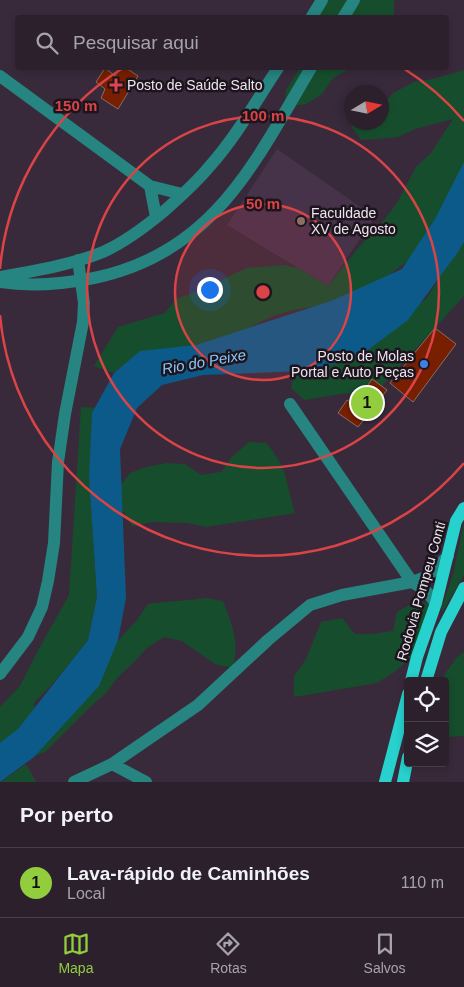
<!DOCTYPE html>
<html lang="pt">
<head>
<meta charset="utf-8">
<style>
	:root { --surface:#2b202c; --page:#332834; --text:#f1f3f6; --muted:#a6a3a9; --line:#473e48; --accent:#92cd3e }
	body { margin:0; font-family:Arial,sans-serif; background:var(--page); color:var(--text) }
	.controls { position:absolute; right:15px; bottom:15px; display:grid; overflow:hidden; border-radius:5px; box-shadow:0 2px 8px #0003 }
	.controls button { width:45px; height:45px; display:grid; place-items:center; padding:0; border:0; border-bottom:1px solid var(--line); background:var(--surface); color:var(--text); font:25px sans-serif }
	.compass { position:absolute; left:344px; top:85px; width:45px; height:45px; border-radius:50%; background:var(--surface); box-shadow:0 2px 8px #0003; rotate:80deg }
	.you { position:absolute; left:209px; top:289px; width:18px; height:18px; margin:-12px; border:4px solid #fff; border-radius:50%; background:#1a73e8; box-shadow:0 0 0 8px #1a73e833 }
	.badge { display:grid; place-items:center; width:32px; height:32px; border-radius:50%; background:var(--accent); color:#111; font-size:16px; font-weight:700 }
	.pin { position:absolute; translate:-50% -50%; border:2px solid #fff; box-shadow:0 1px 5px #0006 }
	.list { margin:0; padding:0; list-style:none }
	h2 { display:flex; justify-content:space-between; align-items:center; height:65px; margin:0; padding:0 20px; font-size:21px }
	h2 small { font-size:16px; font-weight:400; color:var(--muted) }
	.list li { display:grid; grid-template-columns:32px 1fr auto; gap:15px; align-items:center; box-sizing:border-box; height:70px; padding:0 20px; border-top:1px solid var(--line) }
	.list b { display:block; font-size:19px; white-space:nowrap }
	.list p { margin:0; font-size:16px; white-space:nowrap; color:var(--muted) }
	.list em { font-size:16px; font-style:normal; color:var(--muted) }
	.icon { flex:none; width:28px; height:28px; fill:none; stroke:currentColor; stroke-width:2; stroke-linecap:round; stroke-linejoin:round }
	.map { position:relative; flex:none; width:464px; height:782px; overflow:hidden }
	.search { position:absolute; background:var(--surface); box-shadow:0 2px 8px #0003; left:15px; right:15px; top:15px; height:55px; display:flex; align-items:center; gap:12px; box-sizing:border-box; padding:0 18px; border-radius:5px; color:var(--muted); font-size:19px }
	.sheet { height:135px; background:var(--surface) }
	nav { display:flex; justify-content:space-around; align-items:center; box-sizing:border-box; height:70px; border-top:1px solid var(--line); background:var(--surface); font-size:14px; color:var(--muted) }
	nav a { display:grid; justify-items:center; gap:2px }
	nav .on { color:var(--accent) }
	.map>svg:first-child { display:block }
	.built { fill:#463249 }
	.green { fill:#164e2d }
	.water { fill:#0c5a89 }
	.building { fill:#771f00; stroke:#886d65 }
	.lines { fill:none; stroke-linecap:round; stroke-linejoin:round }
	.minor { stroke:#268481; stroke-width:12 }
	.major { stroke:#27d1cd; stroke-width:12 }
	.ring { fill:none; stroke:#da4446; stroke-width:2.5 }
	.health-dot { fill:#e0444e; stroke:#1c151d; stroke-width:2 }
	.education-dot { fill:#8d6e63; stroke:#1c151d; stroke-width:2 }
	.shop-dot { fill:#3f7fe0; stroke:#1c151d; stroke-width:2 }
	.labels { text-anchor:middle; stroke-width:5; stroke-linejoin:round; paint-order:stroke }
	.poi-label { font-size:14px; fill:#eee4ef; stroke:#1c151d; text-anchor:start }
	.street-label { font-size:14px; fill:#eee4ef; stroke:#1c151d }
	.water-label { font-size:15px; font-style:italic; fill:#88c7f8; stroke:#1c151d }
	.centre { fill:#da4446; stroke:#1c151d; stroke-width:2.5 }
	.ring-label { font-size:15px; text-anchor:middle; font-weight:bold; fill:#da4446; stroke:#1c151d; stroke-width:5; stroke-linejoin:round; paint-order:stroke }
</style>
</head>
<body>
<div class="map">
<svg width="464" height="782" viewBox="0 0 464 782">
	<rect width="100%" height="100%" fill="#392a3b"/>
	<path class="built" d="M277,149L375,217L328,286L227,225Z"/>
	<path class="green" d="M323,0H394V15L397,17L316,18Z
		M300,68H351L333,78L322,94L306,104L285,107L286,90Z
		M464,70V196L417,254L385,278L331,304L294,310L276,315L258,323L226,342L137,354L114,373L94,366L118,327L165,313L176,299L214,285L229,276L247,268L284,265L298,268L328,286L359,247L385,219L397,203L416,167L431,153L453,119L415,129L398,137L361,140L351,126L356,123L382,122V106L393,93L414,82L433,79Z
		M464,228V296L378,390L341,394L304,400L291,388L295,368L365,335L425,300L436,284Z
		M81,407L99,408L89,474L97,597L88,640L56,680L34,703L36,716L0,753V707L20,686L36,654L69,595Z
		M249,442L266,443C271,449 277,456 280,463C288,478 289,496 295,513L206,527L188,523L152,522L132,526L122,509L118,489L130,473L146,467L167,463L185,464L201,475L221,472L233,456Z
		M464,522V575L443,611L441,610L453,575Z
		M207,598L223,601C233,628 239,639 233,668L215,664L182,641L164,637L148,647L133,663L118,677L106,693L91,706L45,752L29,758L71,691L137,620L148,604C168,601 187,601 207,598Z
		M413,603H429L424,626L423,643L408,660L393,673L377,683L294,697V676L306,659L321,622L342,618L355,634H372L393,631L397,612Z
		M464,652V736L449,737L445,734V681H440L457,657Z
		M26,764L36,782H1Z"/>
	<path class="water" d="M464,162V242L458,252L408,320L356,359L303,371L203,375L162,385L137,408L120,449L126,598L118,640L99,686L34,757L0,782V743L18,729L88,640L97,597L89,478L92,413L114,373L140,351L196,345L331,301L402,269L435,219Z"/>
	<path class="building" d="M105,68L115,76L120,68H126L138,76L118,109L101,98L105,89L96,82Z
		M435,328L456,344L413,402L390,383Z
		M372,379L387,390L358,427L338,413L347,400L355,405Z"/>
	<g class="lines">
		<path class="minor" d="M311,18L322,0
			M343,18L354,0
			M0,76L150,186L182,194
			M150,186L156,217
			M0,277C34,271 71,265 103,252C125,242 145,227 163,212C179,198 195,184 209,167C236,137 256,101 278,68
			M0,282C31,287 63,284 94,278C214,253 254,163 311,68
			M290,404L412,582L425,590L436,603
			M0,674L28,637L42,607L48,581L54,543L58,462L65,414L83,322L84,303L78,260
			M112,764L146,782
			M74,782L112,764L198,705L268,640L310,605L342,595L412,582L428,576L448,556"/>
		<path class="major" d="M411,681L417,657L436,603L456,521L464,508
			M426,681L441,632L464,588
			M385,782L408,694
			M403,782L408,757"/>
	</g>
	<circle cx="263" cy="292" r="88" fill="#da4446" fill-opacity=".12"/>
	<g class="ring">
		<circle cx="263" cy="292" r="88"/>
		<circle cx="263" cy="292" r="176"/>
		<path d="M464 463A264 264 0 0 1 0 315M0 269A264 264 0 0 1 123 68M403 68A264 264 0 0 1 464 121"/>
	</g>
	<path class="health-dot" d="M113.5 77.5h5v5h5v5h-5v5h-5v-5h-5v-5h5z"/>
	<circle class="education-dot" cx="301" cy="221" r="5"/>
	<circle class="shop-dot" cx="424" cy="364" r="5"/>
	<g class="labels">
		<g class="poi-label">
			<text x="127" y="90">Posto de Saúde Salto</text>
			<text x="311" y="218">Faculdade<tspan x="311" dy="16">XV de Agosto</tspan></text>
			<text x="414" y="361" text-anchor="end">Posto de Molas<tspan x="414" dy="16">Portal e Auto Peças</tspan></text>
		</g>
		<g class="street-label">
			<text transform="translate(421 591) rotate(-74)" y="5">Rodovia Pompeu Conti</text>
		</g>
		<g class="water-label">
			<text transform="translate(204 362) rotate(-10)" y="5">Rio do Peixe</text>
		</g>
	</g>
	<circle cx="263" cy="292" r="8" class="centre"/>
	<g class="ring-label">
		<text x="76" y="111">150 m</text>
		<text x="263" y="121">100 m</text>
		<text x="263" y="209">50 m</text>
	</g>
</svg>
<div class="controls">
<button><svg class="icon" aria-label="locate" viewBox="0 0 24 24"><circle cx="12" cy="12" r="6"/><path d="M12 2v4M12 18v4M2 12h4M18 12h4"/></svg></button>
<button><svg class="icon" aria-label="layers" viewBox="0 0 24 24"><path d="M12 4l9 5-9 5-9-5zM3 14l9 5 9-5"/></svg></button>
</div>
<svg class="compass" viewBox="-18 -18 36 36"><path d="M0-13l5 13h-10z" fill="#e53935"/><path d="M0 13l5-13h-10z" fill="#a6a3a9"/></svg>
<div class="you"></div>
<div class="pin badge" style="left:367px;top:403px">1</div>
<div class="search"><svg class="icon" aria-label="search" viewBox="0 0 24 24"><circle cx="10" cy="10" r="6"/><path d="M15 15l6 6"/></svg>Pesquisar aqui</div>
</div>
<section class="sheet">
<h2>Por perto<small></small></h2>
<ul class="list">
<li><span class="badge">1</span><div><b>Lava-rápido de Caminhões</b><p>Local</p></div><em>110 m</em></li>
</ul>
</section>
<nav>
<a class="on"><svg class="icon" aria-label="map" viewBox="0 0 24 24"><path d="M3 6l6-2 6 2 6-2v14l-6 2-6-2-6 2zM9 4v14M15 6v14"/></svg>Mapa</a>
<a><svg class="icon" aria-label="directions" viewBox="0 0 24 24"><path d="M12 3l9 9-9 9-9-9zM9 14v-3h6M13 9l2 2-2 2"/></svg>Rotas</a>
<a><svg class="icon" aria-label="saved" viewBox="0 0 24 24"><path d="M7 4h10v16l-5-4-5 4z"/></svg>Salvos</a>
</nav>
</body>
</html>
